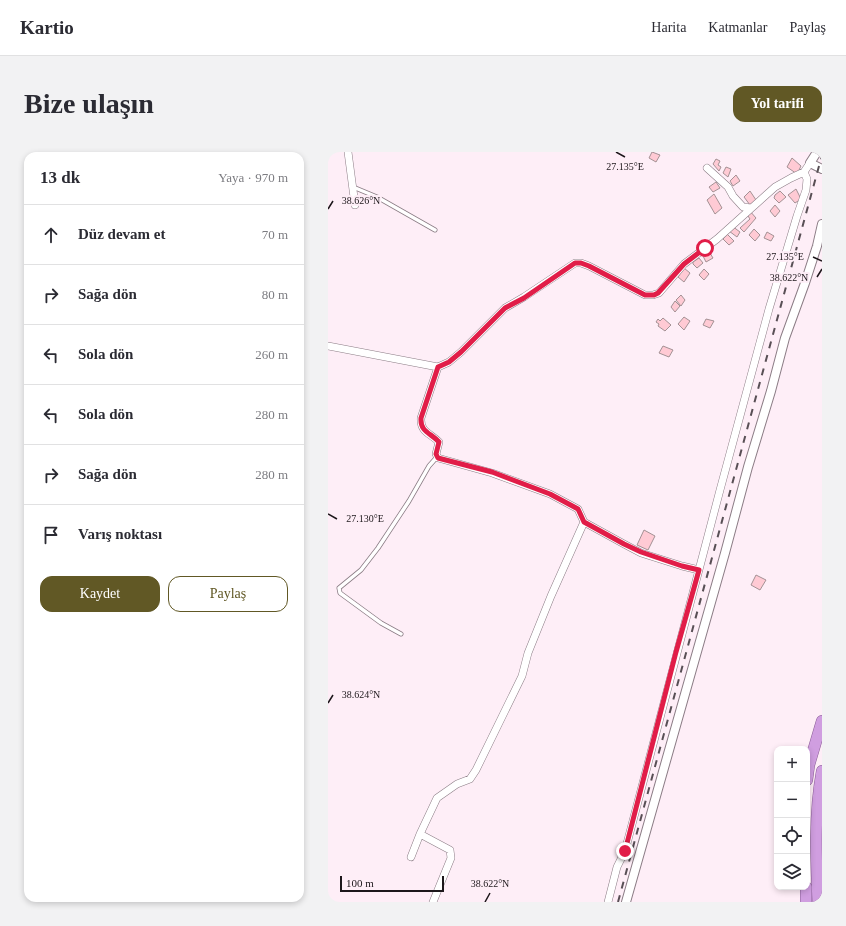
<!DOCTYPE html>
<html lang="tr">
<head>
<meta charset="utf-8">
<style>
	:root { --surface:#fff; --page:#f2f2f3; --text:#2b2b33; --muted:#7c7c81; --line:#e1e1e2; --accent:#615825 }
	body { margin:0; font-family:Georgia,serif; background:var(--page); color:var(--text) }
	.controls { position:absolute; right:12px; bottom:12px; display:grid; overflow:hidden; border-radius:8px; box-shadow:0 2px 6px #0003 }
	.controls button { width:36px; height:36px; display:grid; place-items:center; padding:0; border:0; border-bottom:1px solid var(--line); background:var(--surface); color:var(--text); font:20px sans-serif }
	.scale { position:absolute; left:12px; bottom:10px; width:104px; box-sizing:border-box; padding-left:4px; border:2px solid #1d171b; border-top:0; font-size:11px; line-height:14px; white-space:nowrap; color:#1d171b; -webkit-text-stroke:3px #feeef7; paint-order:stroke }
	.stop { position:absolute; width:12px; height:12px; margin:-9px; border:3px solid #e11d48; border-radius:50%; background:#fff }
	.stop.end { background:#e11d48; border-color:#fff; box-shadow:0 1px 4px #0008 }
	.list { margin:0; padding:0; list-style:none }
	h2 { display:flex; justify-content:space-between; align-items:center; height:52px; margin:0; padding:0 16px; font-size:17px }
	h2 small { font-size:13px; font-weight:400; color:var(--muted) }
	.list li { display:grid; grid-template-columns:26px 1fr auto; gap:12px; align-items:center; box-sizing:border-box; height:60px; padding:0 16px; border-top:1px solid var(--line) }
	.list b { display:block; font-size:15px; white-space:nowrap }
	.list em { font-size:13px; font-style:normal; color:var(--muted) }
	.actions { display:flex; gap:8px; padding:12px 16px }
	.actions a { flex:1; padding:9px 0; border:1px solid var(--accent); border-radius:12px; text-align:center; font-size:14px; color:var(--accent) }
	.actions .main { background:var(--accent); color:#fff }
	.icon { flex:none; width:22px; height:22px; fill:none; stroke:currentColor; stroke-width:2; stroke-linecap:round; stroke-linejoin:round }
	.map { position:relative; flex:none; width:494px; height:750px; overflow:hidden; border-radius:12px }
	header { display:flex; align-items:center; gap:24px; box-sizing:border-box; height:56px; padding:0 20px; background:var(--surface); border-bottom:1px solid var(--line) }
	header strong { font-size:19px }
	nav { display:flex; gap:22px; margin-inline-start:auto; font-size:14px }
	.intro { display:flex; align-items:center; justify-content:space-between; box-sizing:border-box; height:96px; padding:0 24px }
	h1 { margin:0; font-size:28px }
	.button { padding:10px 18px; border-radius:12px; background:var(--accent); color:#fff; font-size:14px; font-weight:700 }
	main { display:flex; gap:24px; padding:0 24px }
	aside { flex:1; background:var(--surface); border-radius:12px; box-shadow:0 2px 6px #0003 }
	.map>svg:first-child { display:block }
	.building { fill:#ffcad4; stroke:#a39194 }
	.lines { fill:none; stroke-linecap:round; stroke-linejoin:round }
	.service-casing { stroke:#8b7c85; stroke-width:5 }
	.minor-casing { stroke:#8b7c85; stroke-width:8 }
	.tertiary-casing { stroke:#8b7c85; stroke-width:10 }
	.trunk-casing { stroke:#8a5e96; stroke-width:12 }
	.service { stroke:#fff; stroke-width:3.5 }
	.minor { stroke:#fff; stroke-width:7 }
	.tertiary { stroke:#fff; stroke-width:8 }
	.trunk { stroke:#d09ee0; stroke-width:11 }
	.rail { stroke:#584f55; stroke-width:2; stroke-dasharray:7 7; stroke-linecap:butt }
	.route { stroke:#e11d48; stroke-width:5 }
	.ticks { fill:none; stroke:#1d171b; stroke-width:1.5 }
	.ticks-label { font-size:10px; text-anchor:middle; fill:#1d171b; stroke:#feeef7; stroke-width:4; stroke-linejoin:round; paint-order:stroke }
</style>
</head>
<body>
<header>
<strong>Kartio</strong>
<nav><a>Harita</a><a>Katmanlar</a><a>Paylaş</a></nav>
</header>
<div class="intro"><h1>Bize ulaşın</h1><a class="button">Yol tarifi</a></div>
<main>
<aside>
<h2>13 dk<small>Yaya · 970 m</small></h2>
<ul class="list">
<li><svg class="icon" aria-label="ahead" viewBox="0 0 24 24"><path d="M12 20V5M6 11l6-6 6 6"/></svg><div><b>Düz devam et</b></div><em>70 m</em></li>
<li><svg class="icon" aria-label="right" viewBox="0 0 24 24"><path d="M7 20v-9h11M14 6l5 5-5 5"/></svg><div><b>Sağa dön</b></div><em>80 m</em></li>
<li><svg class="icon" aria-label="left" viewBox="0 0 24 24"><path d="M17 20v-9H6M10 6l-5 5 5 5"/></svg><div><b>Sola dön</b></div><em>260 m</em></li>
<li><svg class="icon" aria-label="left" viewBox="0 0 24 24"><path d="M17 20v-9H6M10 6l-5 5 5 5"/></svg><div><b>Sola dön</b></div><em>280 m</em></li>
<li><svg class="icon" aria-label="right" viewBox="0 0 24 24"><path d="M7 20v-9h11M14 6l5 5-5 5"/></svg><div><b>Sağa dön</b></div><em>280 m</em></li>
<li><svg class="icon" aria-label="arrive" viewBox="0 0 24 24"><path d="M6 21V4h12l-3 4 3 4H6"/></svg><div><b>Varış noktası</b></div></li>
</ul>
<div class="actions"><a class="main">Kaydet</a><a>Paylaş</a></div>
</aside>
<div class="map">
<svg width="494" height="750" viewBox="0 0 494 750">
	<rect width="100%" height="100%" fill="#feeef7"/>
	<path class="building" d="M324,0L332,3L328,10L321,6Z
		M464,6L473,14L469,22L459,15Z
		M388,7L392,9L390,13L393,15L391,19L385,12Z
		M398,15L403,17L400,25L395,21Z
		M408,23L412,29L405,34L402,29Z
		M388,30L392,36L385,40L381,35Z
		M468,37L473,47L467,51L460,43Z
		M422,39L428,48L422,53L416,45Z
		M452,39L458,45L451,51L446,46L447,43Z
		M386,42L394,56L387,62L379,48Z
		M447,53L452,59L447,65L442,59Z
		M421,58L428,66L416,80L412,76L422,67L418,61Z
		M404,74L412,80L409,85L401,79Z
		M426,77L432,83L427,89L421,83Z
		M439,80L446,84L443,89L436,86Z
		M399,82L406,89L401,93L395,87Z
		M380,98L385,106L378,110L374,102Z
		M371,106L375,111L369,116L365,112V110Z
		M356,116L362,121L356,130L350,125Z
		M376,117L381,122L376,128L371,123Z
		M353,143L357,148L353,154L348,148Z
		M347,149L352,154L347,160L343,155Z
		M356,165L362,169L356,178L350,172Z
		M335,166L343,173L337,179L330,174L331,172L328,170L330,167L332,169Z
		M378,167L386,169L382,176L375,173Z
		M335,194L345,198L341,205L331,201Z
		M316,378L327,384L320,398L309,393Z
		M428,423L438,428L432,438L423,433Z"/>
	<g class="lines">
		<g class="service-casing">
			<path id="service" d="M25,35L49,45L107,78
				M73,482L53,471L12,441L11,436L33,418L50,396L81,349L101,314L109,305"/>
		</g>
		<g class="minor-casing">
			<path id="minor" d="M20,0L27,53
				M379,16L400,35L405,44L415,55L423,56
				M0,194L110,215L121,210L133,200L177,156L196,145L247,111H253L261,114L317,143H325L331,141L356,112L389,87L447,35L463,26L476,20L482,11
				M110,215L93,266C92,280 102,281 111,290L108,302L110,306L164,321L222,342L250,357L256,370L296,392L313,401L354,414L371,418
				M92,682L122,698L123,706L105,750
				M83,705L92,682L109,646L129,632L142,627L148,618L194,524L200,501L223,444L256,370
				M280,750L289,715L297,699L392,338L441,157L469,64L478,38L479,27L476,20"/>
		</g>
		<g class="tertiary-casing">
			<path id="tertiary" d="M489,0L482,11L494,17
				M298,750L397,401L420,315L443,239L457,186L477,131L489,94L494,72"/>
		</g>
		<g class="trunk-casing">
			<path id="trunk" d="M479,628L481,613L494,569
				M478,735V750
				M490,750C488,706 486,662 494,619"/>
		</g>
		<use href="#service" class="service"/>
		<use href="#minor" class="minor"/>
		<use href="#tertiary" class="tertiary"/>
		<use href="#trunk" class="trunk"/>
		<path class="rail" d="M290,750L494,3"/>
	</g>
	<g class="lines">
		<path class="route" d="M297,699L348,500L371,418L354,414L313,400L296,392L256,370L250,357L222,342L164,320L110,306L108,302L111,290C103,281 92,280 93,266L110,215L121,210L133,200L177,156L196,146L247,111H253L261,114L317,143H326L330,141L356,112L377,96"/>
	</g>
	<path class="ticks" d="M288,0L297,5M0,57L5,49M485,105L494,109M489,125L494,117M0,362L9,367M0,551L5,543M157,750L162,741"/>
	<g class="ticks-label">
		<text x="297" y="18">27.135°E</text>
		<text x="33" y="52">38.626°N</text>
		<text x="457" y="108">27.135°E</text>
		<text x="461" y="129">38.622°N</text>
		<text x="37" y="370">27.130°E</text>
		<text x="33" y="546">38.624°N</text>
		<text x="162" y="735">38.622°N</text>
	</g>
</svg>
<div class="controls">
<button>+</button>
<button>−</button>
<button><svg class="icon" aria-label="locate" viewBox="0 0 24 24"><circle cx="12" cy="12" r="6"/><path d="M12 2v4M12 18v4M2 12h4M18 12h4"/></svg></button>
<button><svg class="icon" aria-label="layers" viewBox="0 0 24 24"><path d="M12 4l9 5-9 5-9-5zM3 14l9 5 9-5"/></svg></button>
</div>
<div class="scale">100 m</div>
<div class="stop" style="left:377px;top:96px"></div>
<div class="stop end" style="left:297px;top:699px"></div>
</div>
</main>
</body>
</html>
